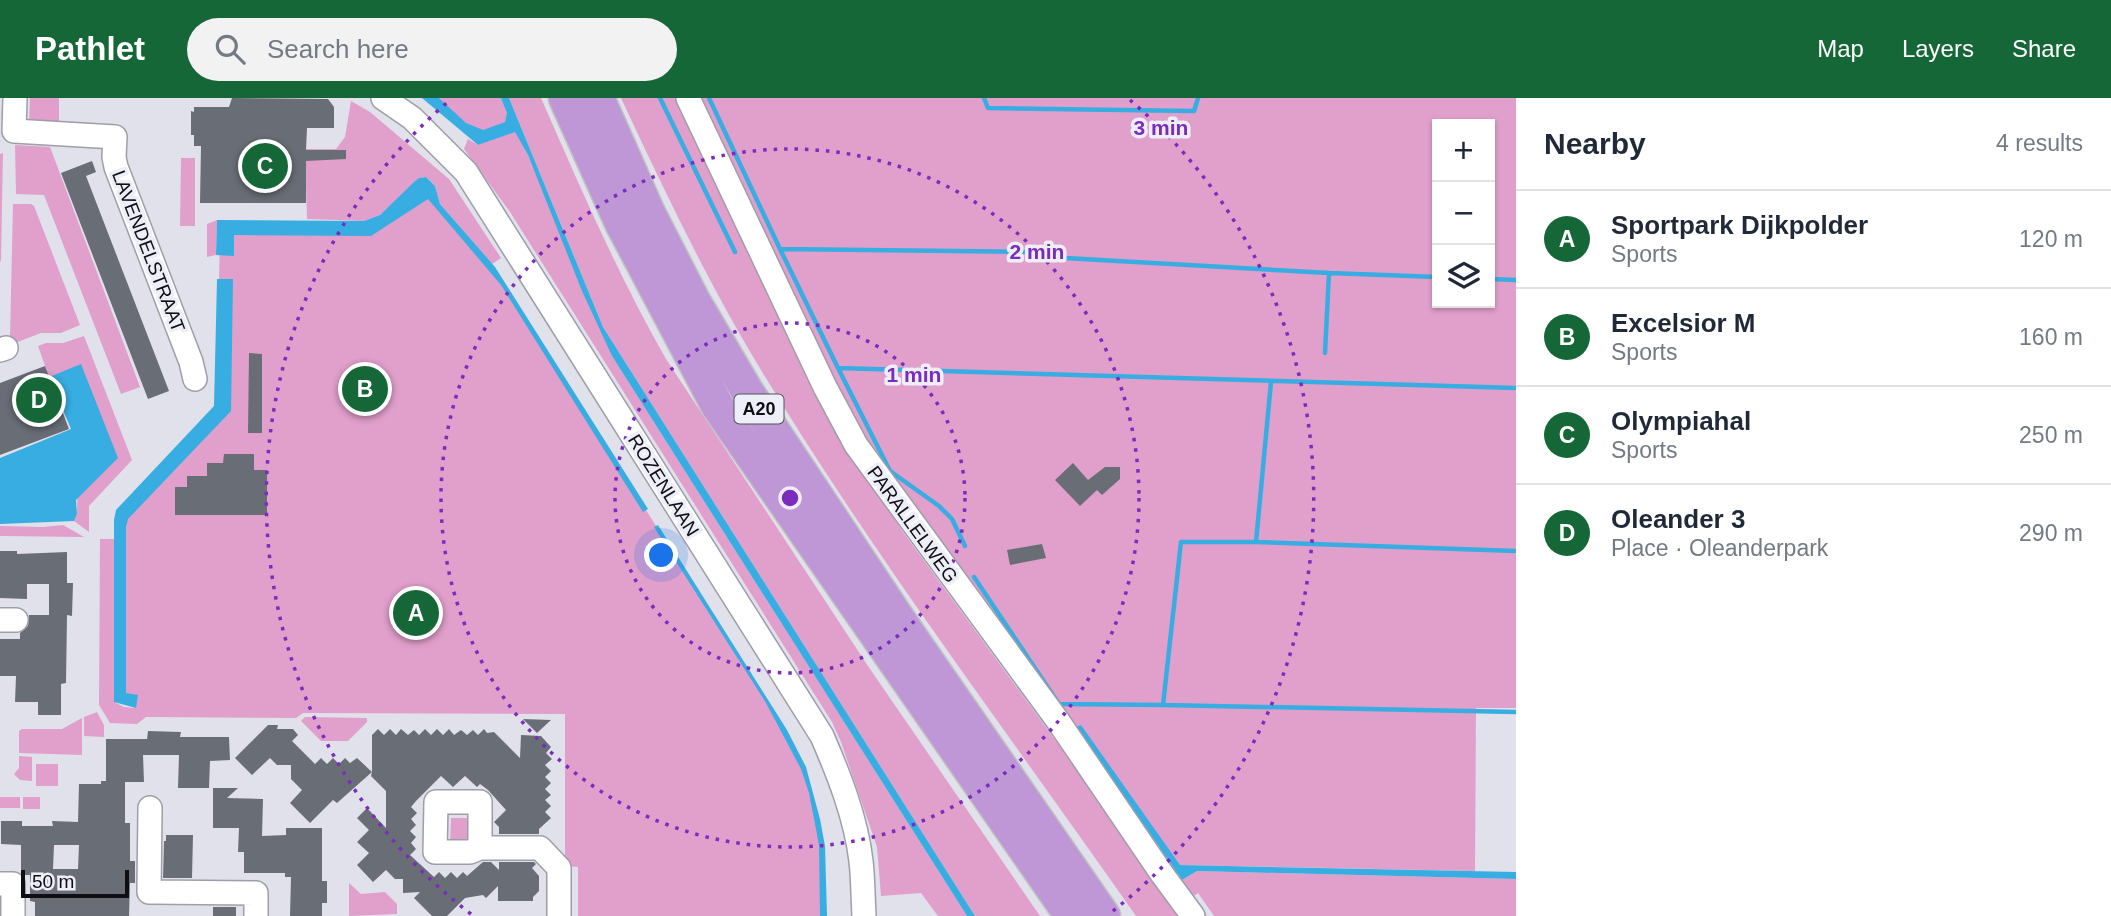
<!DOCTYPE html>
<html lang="en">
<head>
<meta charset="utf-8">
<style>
	:root { --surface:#fff; --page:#f2f2f3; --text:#1f2937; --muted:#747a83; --line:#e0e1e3; --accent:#156737 }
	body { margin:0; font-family:Helvetica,sans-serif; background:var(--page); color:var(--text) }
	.controls { position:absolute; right:21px; top:21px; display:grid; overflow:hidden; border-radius:0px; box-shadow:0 2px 5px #0004 }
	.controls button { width:63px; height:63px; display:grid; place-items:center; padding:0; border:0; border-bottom:2px solid var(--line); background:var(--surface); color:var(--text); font:35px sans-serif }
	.scale { position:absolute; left:21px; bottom:18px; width:108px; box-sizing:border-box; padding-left:7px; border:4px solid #0f0f13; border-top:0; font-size:19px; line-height:24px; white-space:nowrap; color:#0f0f13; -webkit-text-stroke:5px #eeeef8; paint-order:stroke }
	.you { position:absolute; left:662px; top:458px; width:24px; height:24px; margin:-18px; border:5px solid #fff; border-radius:50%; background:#1a73e8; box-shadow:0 0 0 10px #1a73e833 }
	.badge { display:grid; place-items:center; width:46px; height:46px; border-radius:50%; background:var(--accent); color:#fff; font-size:23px; font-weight:700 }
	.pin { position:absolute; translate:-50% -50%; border:4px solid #fff; box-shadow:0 2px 7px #0006 }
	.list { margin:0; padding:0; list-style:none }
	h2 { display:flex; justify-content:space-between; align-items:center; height:91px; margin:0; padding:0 28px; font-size:30px }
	h2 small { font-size:23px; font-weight:400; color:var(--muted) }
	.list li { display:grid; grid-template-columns:46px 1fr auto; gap:21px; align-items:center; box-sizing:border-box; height:98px; padding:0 28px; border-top:2px solid var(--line) }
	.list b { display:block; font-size:26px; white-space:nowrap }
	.list p { margin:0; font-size:23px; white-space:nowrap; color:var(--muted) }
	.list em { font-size:23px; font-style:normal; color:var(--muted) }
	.icon { flex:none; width:38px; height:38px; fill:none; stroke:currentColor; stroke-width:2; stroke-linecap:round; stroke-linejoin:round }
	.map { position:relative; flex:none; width:1516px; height:818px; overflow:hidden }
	header { display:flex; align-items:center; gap:42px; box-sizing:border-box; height:98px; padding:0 35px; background:var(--accent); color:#fff }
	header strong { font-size:33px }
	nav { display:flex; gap:38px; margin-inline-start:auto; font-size:24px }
	.search { width:490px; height:63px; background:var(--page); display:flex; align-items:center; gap:18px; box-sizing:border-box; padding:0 24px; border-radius:38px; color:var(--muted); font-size:26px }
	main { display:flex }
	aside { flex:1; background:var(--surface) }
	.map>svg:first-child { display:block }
	.green { fill:#e19fcb; fill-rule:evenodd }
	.water { fill:#37ade2 }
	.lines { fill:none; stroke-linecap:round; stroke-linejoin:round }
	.stream { stroke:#37ade2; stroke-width:4.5 }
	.building { fill:#696e76; fill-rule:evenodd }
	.minor-casing { stroke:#9e9ea8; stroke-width:26 }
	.highway-casing { stroke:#c1c1c2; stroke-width:35 }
	.minor { stroke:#fff; stroke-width:23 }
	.highway { stroke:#bf96d6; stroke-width:32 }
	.ring { fill:none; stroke:#7b2cbf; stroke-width:3.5; stroke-dasharray:3.5 7 }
	.labels { text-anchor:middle; stroke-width:7; stroke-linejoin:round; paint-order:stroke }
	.shield { fill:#eeeef8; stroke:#525258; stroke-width:2 }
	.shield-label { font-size:18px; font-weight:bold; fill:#0f0f13 }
	.street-label { font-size:19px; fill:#0f0f13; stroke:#eeeef8 }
	.centre { fill:#7b2cbf; stroke:#eeeef8; stroke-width:3.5 }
	.ring-label { font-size:21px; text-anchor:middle; font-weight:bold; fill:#7b2cbf; stroke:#eeeef8; stroke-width:7; stroke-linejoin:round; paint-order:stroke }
</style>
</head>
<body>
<header>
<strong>Pathlet</strong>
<div class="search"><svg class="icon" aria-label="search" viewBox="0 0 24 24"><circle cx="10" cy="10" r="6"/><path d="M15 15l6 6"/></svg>Search here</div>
<nav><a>Map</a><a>Layers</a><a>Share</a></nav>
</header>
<main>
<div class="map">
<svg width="1516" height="818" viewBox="0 0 1516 818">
	<rect width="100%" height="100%" fill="#e1e1eb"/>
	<path class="green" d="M30,0H59V29L29,27Z
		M439,0H501L508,15L505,24C499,27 491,31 484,32C467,33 450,10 439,0Z
		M509,0H541C580,89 618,177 666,261L870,571L1040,818H975L603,229Z
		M621,0H675L844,344L903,434L1184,818H1136C1011,639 878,464 764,277C710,189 665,94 621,0Z
		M702,0H1516V610H1476L1475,773L1180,767L1076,629L1182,782L1197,773L1516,781V818H1214L1198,795L1194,798L1207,818H1204L1125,710L857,330L795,204ZM1437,26H1490V205H1437Z
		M351,3L370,14L449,81L501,160L492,166L440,106L435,88L426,79L419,80L380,117L364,123L307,121L305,51H336L345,39Z
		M515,33L528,57L612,258L967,818H938L921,795L881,798L877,749L841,644L832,624L510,114L464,51L468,41L478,47Z
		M15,47L50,49L140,289L121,296L44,97L16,96Z
		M3,55L1,162L0,164V56Z
		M181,60H195V128H180Z
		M427,94L501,182L772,612L805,675L819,728L824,818H578V769L565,768V616L303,615L296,620L146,619L137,626L110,625L99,607L100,441H114V604L124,609L136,610L122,600V418L217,312L220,128L371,132Z
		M13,106H31L34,108L80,227L61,235H41L15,245L10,240Z
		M217,122L216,157L207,159V126Z
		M84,238L132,362L89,408V434L74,423L77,416L81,267L49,279L38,248L46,245H63Z
		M63,427L84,439L0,438V428L43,429Z
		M97,614L104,627V639L84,638V619Z
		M305,619L367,620V624L348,643H321L301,623Z
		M82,620V657L19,655V633L22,631H62Z
		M19,658L32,659V683L20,682L14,676L19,670Z
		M36,666H58V688H36Z
		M0,699H20V710H0Z
		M23,699H40V711H23Z
		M451,720H474L476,745L450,749Z
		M349,785L361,796L385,794L397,806V816L349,818Z"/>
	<path class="water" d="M422,0H439L466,25L483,32L505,24L507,15L501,0H509L603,229L975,818H967L612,258L582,193L528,57L515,34L478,47Z
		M426,79L435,88L440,106L495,169L648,411L643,414L501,187L428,101L371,138L234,137V158L216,157L217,122L364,123L380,117L414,84L419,80Z
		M217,181H233L231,313L128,421L126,429V595L138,597L136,610L114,604V422L116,412L214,308Z
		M81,266L118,360L76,402L77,416L74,423L0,426V360L71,331L49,279Z
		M658,427L787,632L806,669L820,721L825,748L827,818H820L819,747L809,695L801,671L766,605L654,429Z
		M1081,627L1180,767L1516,774V781L1197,773L1182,782L1076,629Z"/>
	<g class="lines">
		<path class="stream" d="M660,0L735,154
			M709,0L780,151
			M984,0L988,10L1194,13L1198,0
			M1329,175L1065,160L1037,154L780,151L838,270L1516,290
			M1490,181L1516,182
			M1325,255L1329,175L1437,179
			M838,270L890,373L939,408L952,421L965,448
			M1271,284L1256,444L1516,453
			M974,479L1059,606L1163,607L1181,444H1256
			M1163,607L1516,614"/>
	</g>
	<path class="building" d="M232,0L328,1L334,9V30H307L306,52H346V61L306,63V105H200L201,48H194V37H191V13L194,14V9H229Z
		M92,63L96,74L86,78L169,293L148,301L61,75Z
		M249,255L262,256V335H248Z
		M45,268L69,331L0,357V285Z
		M224,356H254V372H267V417H175V389H187V378H207V365H223Z
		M1073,365L1088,382L1105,369H1120V381L1102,397L1097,392L1080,408L1055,382Z
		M1042,446L1046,460L1010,467L1007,452Z
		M0,453H17V456L67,454V485H73L72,518L67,517L66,585L61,586V617H38V604H15L16,578H0V541H20V535L28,528L29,517H49V486H27V501L0,500Z
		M523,621L551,622L537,635Z
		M268,627H278L277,631H293L298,637L292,643L315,666L321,660L327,666L333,660L339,666L345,660L350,665L357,660L372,674V637L378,631L384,637L390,631L396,637L401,631L408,637L414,632L419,637L425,631L431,637L437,631L443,637L449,631L454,637L461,632L467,637L473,632L478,637L484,631L487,635L494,634L520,660L521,637L541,638L551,649L546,655L552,661L545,667L551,673L545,679L551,685L545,691L551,697L545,702L551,708L545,714L551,720L539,731V736H499V729L494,724L506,712L488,692L480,686L477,689L465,678L453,689L441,678L416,703L411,709L417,715L411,721L416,727L410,733L416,739L411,745L416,751L410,757L434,779L439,774L445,780L451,774L457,780L463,774L467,778L483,764H491L499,772V764H534L536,766L532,770L539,778V793L533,799V803H498V788L486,800L483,797L465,800L447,818H432L414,800L420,794L403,795V781H395L386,772L373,784L357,767L369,755L357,744L369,732L357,720L367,710L386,730V693L371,678L372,674L337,705L333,702L310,725L290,705L302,692L291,681V667H277L270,660L252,677L235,660Z
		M148,633L181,634L180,639H229L230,662L210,663L209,690H178L179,657H143L144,684H125V725H130V763H135V785H130L129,818H35V804L30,803V777H23L21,774V747L1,746V723H22V728H53L52,723L78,724L79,686H101V683H106V641H147ZM54,747H79L78,771H53Z
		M213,690H238L227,700L263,701L262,738L286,737V730H322V783H327V805H322V818H290L291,779H285V775H244V754H238L239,730H213Z
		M166,737H193L192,780H163L164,743H166Z
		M213,809H236V818H213Z"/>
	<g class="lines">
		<g class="minor-casing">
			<path id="minor" d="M15,0L14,33L115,39L114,59L116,69L191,264L195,281
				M383,0L412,20L466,74L822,638C839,677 856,720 861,763C863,781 863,800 864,818
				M688,0L825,289L856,347L1058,623L1162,776L1193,818
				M0,252L6,250
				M0,522H16
				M150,710L149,794L256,795V818
				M480,750V704H436L435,754H470L480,750H540L559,770V818
				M0,786H13V818"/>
		</g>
		<g class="highway-casing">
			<path id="highway" d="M565,0L621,125L718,309L1071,818
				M598,0L649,115L694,203L747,293L898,520L1104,818"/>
		</g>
		<use href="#minor" class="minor"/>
		<use href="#highway" class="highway"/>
	</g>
	<g class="ring">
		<circle cx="790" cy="400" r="175"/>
		<circle cx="790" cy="400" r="349"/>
		<path d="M471 816A524 524 0 0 1 450 2M1130 2A524 524 0 0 1 1109 816"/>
	</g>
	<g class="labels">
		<rect class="shield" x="734.5" y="296.5" width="49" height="29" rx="5"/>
		<g class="shield-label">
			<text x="759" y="317">A20</text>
		</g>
		<g class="street-label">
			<text transform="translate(149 153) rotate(69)" y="7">LAVENDELSTRAAT</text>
			<text transform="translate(664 387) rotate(58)" y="7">ROZENLAAN</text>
			<text transform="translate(913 426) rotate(54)" y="7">PARALLELWEG</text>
		</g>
	</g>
	<circle cx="790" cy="400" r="10" class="centre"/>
	<g class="ring-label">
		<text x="1161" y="37">3 min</text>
		<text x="1037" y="161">2 min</text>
		<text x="914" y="284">1 min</text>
	</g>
</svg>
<div class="controls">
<button>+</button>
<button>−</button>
<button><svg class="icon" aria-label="layers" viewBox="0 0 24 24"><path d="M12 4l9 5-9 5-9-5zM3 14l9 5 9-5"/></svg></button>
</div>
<div class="scale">50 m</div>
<div class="you"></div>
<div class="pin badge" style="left:416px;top:515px">A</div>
<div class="pin badge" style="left:365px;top:291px">B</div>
<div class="pin badge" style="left:265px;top:68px">C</div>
<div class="pin badge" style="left:39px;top:302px">D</div>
</div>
<aside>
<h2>Nearby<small>4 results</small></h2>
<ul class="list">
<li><span class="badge">A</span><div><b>Sportpark Dijkpolder</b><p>Sports</p></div><em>120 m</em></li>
<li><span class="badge">B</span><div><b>Excelsior M</b><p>Sports</p></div><em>160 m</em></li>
<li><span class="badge">C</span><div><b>Olympiahal</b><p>Sports</p></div><em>250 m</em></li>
<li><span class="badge">D</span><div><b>Oleander 3</b><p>Place · Oleanderpark</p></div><em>290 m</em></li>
</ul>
</aside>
</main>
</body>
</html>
